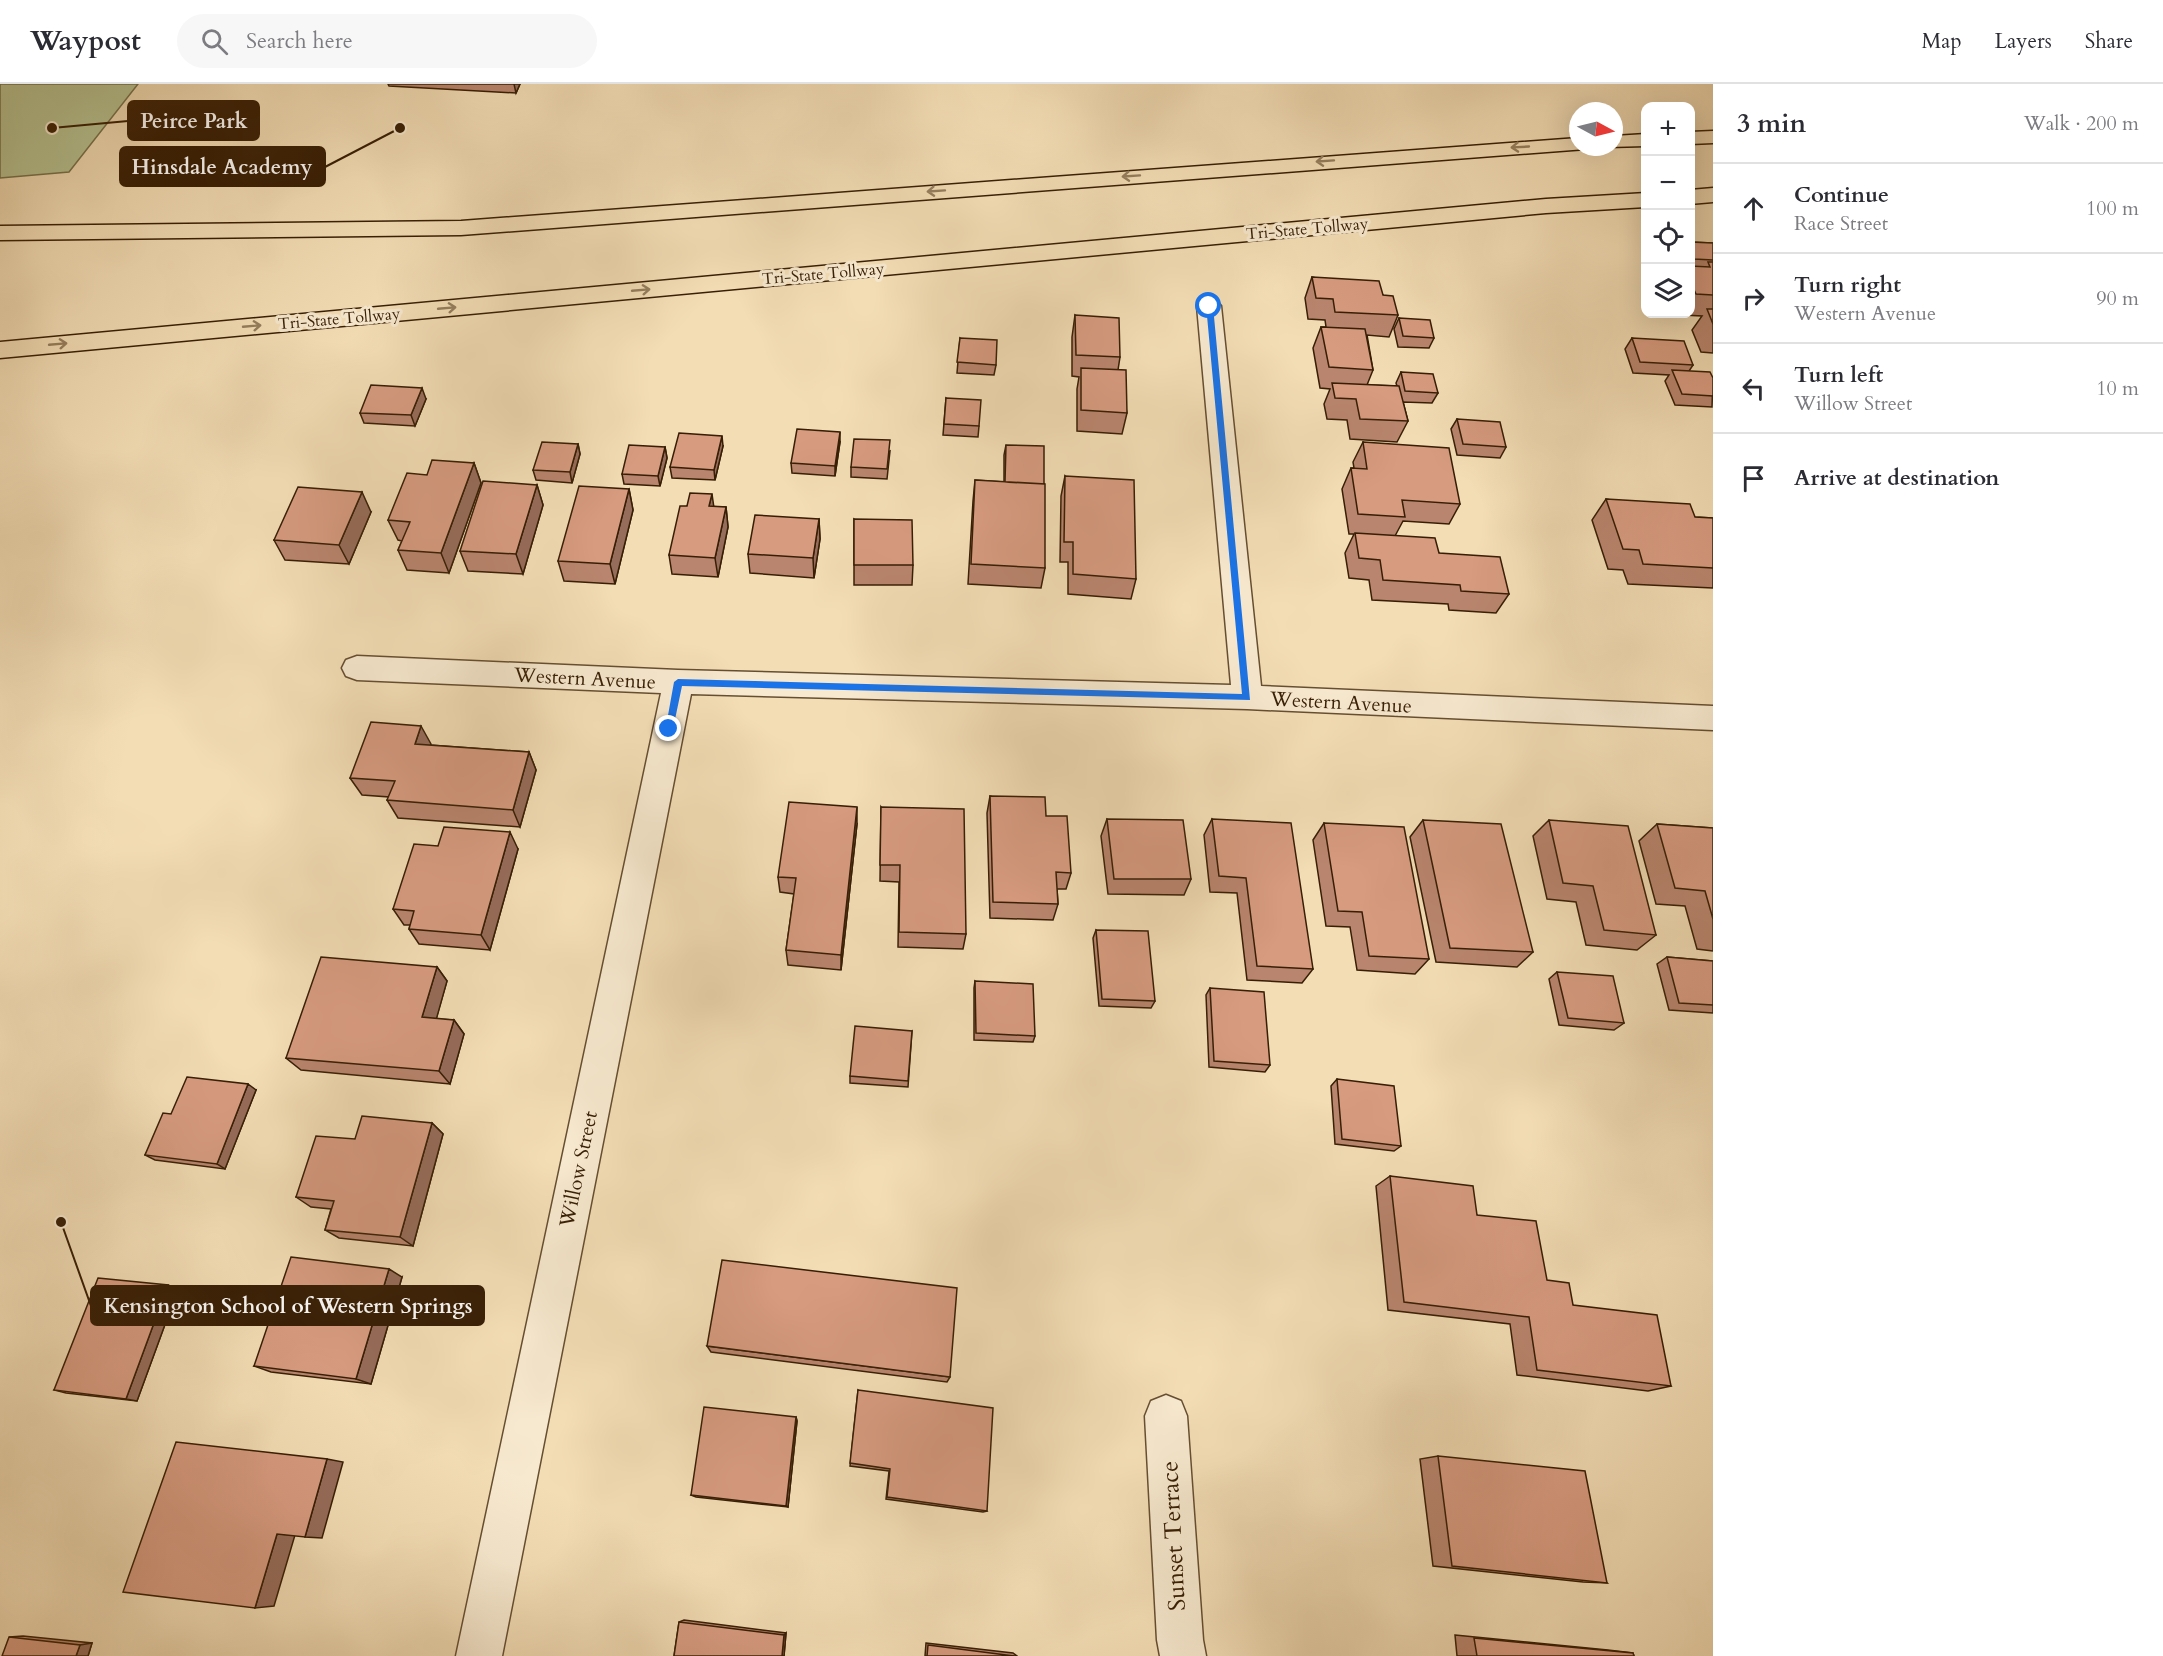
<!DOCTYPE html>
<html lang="en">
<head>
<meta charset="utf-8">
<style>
	:root { --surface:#fff; --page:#f7f7f7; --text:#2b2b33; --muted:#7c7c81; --line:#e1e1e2 }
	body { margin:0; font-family:Cardo,serif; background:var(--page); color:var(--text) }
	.controls { position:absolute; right:18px; top:18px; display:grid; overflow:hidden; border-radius:12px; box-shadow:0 6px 24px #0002 }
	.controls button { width:54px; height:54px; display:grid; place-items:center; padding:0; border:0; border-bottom:2px solid var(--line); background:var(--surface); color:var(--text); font:30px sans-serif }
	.compass { position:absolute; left:1569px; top:18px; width:54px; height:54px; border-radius:50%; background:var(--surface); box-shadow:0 6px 24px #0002; rotate:97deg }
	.stop { position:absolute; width:18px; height:18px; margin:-14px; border:4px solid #1a73e8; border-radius:50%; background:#fff }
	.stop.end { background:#1a73e8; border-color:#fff; box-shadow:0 2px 6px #0008 }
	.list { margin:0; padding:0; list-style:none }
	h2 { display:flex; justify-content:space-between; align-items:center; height:78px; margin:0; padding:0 24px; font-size:26px }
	h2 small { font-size:20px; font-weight:400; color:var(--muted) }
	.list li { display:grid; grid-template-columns:39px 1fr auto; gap:18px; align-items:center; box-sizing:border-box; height:90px; padding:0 24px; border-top:2px solid var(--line) }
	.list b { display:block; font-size:22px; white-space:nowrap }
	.list p { margin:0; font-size:20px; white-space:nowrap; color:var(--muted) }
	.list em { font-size:20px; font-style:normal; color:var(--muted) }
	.icon { flex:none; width:33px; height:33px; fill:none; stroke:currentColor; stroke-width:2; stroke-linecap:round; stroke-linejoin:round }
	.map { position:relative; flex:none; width:1713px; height:1572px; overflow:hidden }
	header { display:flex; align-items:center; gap:36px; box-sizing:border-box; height:84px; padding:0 30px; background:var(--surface); border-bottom:2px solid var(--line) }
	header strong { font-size:28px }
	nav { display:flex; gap:33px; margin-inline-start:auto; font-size:21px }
	.search { width:420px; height:54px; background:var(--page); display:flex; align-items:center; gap:15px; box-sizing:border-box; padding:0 21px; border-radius:33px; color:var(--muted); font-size:22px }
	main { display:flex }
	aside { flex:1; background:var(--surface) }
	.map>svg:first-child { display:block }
	.green { fill:#b6c291; stroke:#76704b; stroke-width:1.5 }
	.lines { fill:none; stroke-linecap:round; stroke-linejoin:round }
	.minor-casing { stroke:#664e31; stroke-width:3 }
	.highway-casing { stroke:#371e05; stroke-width:3 }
	.minor { fill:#f7e9cf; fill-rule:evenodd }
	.highway { fill:#f3ddb5; fill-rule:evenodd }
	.wall { fill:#b9856e; stroke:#371e05; stroke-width:1.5 }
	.shaded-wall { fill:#966c5a; stroke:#371e05; stroke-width:1.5 }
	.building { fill:#d79b80; stroke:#371e05; stroke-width:1.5 }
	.oneway { stroke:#957e5d }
	.route { fill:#1a73e8 }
	.labels { text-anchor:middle; stroke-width:6; stroke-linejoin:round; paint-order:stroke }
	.far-street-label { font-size:16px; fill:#371e05; stroke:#f7e9cf }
	.street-label { font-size:20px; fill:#371e05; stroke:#f7e9cf }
	.near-street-label { font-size:24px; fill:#371e05; stroke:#f7e9cf }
	.leader { fill:none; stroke:#371e05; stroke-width:2 }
	.callout-dot { fill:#371e05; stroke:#f7e9cf; stroke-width:2 }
	.callout { fill:#371e05; stroke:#371e05; stroke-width:2 }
	.callout-label { font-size:21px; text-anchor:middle; font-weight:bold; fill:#fff }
</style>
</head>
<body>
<header>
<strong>Waypost</strong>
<div class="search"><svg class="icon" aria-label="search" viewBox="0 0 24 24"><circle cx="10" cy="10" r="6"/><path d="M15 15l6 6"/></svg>Search here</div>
<nav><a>Map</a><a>Layers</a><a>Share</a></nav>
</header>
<main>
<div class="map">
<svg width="1713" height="1572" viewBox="0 0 1713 1572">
	<rect width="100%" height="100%" fill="#f3ddb5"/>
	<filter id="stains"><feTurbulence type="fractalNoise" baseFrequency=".00333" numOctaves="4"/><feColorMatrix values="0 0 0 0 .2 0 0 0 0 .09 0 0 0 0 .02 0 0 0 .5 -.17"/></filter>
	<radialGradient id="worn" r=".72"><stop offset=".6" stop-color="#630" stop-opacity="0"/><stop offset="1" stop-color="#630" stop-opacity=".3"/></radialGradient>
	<path class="green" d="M0,0H138L69,88L0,94Z"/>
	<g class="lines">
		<g class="minor-casing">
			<path id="minor" d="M1209,214L1217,217L1221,222L1261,602L1713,622V646L1247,625L691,610L502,1572H456L661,609L357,596L346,592L342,584L346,576L357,572L678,586L1231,601L1197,222L1201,217Z
				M1166,1311L1181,1317L1187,1332L1203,1556L1206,1572H1160L1157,1556L1145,1332L1151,1317Z"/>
		</g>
		<g class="highway-casing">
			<path id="highway" d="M1713,47V59L1690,60V48Z
				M1646,50V62L1608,63H1614V52Z
				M1578,54V63H1587L1586,65L461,151L0,156V142L461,137Z
				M1713,104V118L1690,120V106Z
				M1646,109V123L1546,129L0,274V258L1546,115Z"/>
		</g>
		<use href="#minor" class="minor"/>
		<use href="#highway" class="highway"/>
	</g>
	<path class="wall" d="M388,0H520L516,9L389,2Z
		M1690,158L1713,159V269L1701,268L1692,246L1702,232L1682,231L1681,230H1690Z
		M1312,193L1383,211L1398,231L1389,253L1367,251L1373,286L1367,301L1397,302L1396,299L1401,288L1438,309L1432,319L1403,318L1408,337L1397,358L1350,355L1347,336L1327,335L1324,320L1330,305L1320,304L1313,264L1321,243H1326L1325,236L1308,235L1305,214Z
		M1075,231L1120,273L1118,286L1127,329L1122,350L1077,347V305L1079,293L1072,292V253Z
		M1399,234L1434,254L1429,264L1398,263L1394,245Z
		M960,254L996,281L994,291L957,289Z
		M1632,254L1693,281L1689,287L1713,294L1712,323L1675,321L1665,297L1669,291L1633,289L1625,265Z
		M946,314L979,342L978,353L943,351Z
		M426,315L415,342L364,339L360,329Z
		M1457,335L1506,363L1500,374L1457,371L1451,345Z
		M840,358L835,392L792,389L791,379Z
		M1363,358L1460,420L1449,440L1403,437L1395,452L1439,469L1509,510L1496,529L1449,526L1448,520L1372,516L1369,496L1349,494L1345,469L1354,450H1349L1342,405L1351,384H1354L1353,378Z
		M578,360L580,370L572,399L536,396L533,386Z
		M1006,361L1045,484L1041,504L968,500L973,417L975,396L1004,398V371Z
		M723,362L715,396L672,394L670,383Z
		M665,363L667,374L660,402L624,400L622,390Z
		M890,367L887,395L851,393V383Z
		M474,379L481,399L449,489L407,486L398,466L402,457L398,456L388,436L427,391Z
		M1065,392L1136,495L1131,515L1068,510V478H1060L1061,412Z
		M537,401L543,421L523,490L468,487L460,467Z
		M629,405L633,426L615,500L564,497L558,477Z
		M1606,415L1695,433L1713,434V504L1628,500L1623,486L1608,485L1592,436Z
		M687,422L726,423L728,443L718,493L672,490L669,471Z
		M371,428L349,480L285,476L274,456Z
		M819,435L820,455L814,494L750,489L748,470Z
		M854,435L913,481L912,501H854Z
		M431,660L430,661L529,668L536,686L520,743L398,734L387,716L389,713L362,711L350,694Z
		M990,712L1046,732L1071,789L1066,805H1057L1058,820L1053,836L990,834L987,729Z
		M881,723L966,850L963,865L898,863L899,798L880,797Z
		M1107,735L1191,795L1184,811L1108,810L1101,752Z
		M1212,735L1313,885L1302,899L1247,896L1237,809L1210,808L1204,751Z
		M1423,736L1533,868L1517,883L1436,878L1410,753Z
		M1549,736L1656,851L1637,866L1586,861L1576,818L1547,815L1533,752Z
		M1324,739L1429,875L1415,890L1357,886L1350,843L1326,842L1313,756Z
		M857,740L841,886L788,881L786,866L794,810L780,808L778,793Z
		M1657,740L1713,744V867L1697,865L1685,822L1656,820L1639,757Z
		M438,762L518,765L490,866L419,860L409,845L410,841H404L393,825Z
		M1096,846L1155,917L1151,924L1099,922L1093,854Z
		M1667,873L1713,877V929L1669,926L1657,880Z
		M437,883L447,897L436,935L454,936L464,950L450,1000L301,986L286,974Z
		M1557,888L1624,939L1614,946L1559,941L1549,895Z
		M975,897L1035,952L1033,958L974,956V904Z
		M1210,904L1270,981L1265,988L1209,983L1206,911Z
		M912,947L908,1003L850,999V992Z
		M1337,995L1401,1062L1394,1067L1335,1060L1331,1002Z
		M256,1006L225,1085L155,1076L145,1071L171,1030Z
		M432,1039L443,1050L413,1162L339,1154L325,1146L331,1125L311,1123L296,1113L355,1055Z
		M1390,1092L1477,1131L1573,1221L1671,1302L1648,1307L1517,1291L1510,1240L1388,1226L1376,1102Z
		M402,1193L371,1300L271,1288L254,1282Z
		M178,1205L137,1317L66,1309L54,1306Z
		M707,1262L950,1293L947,1298L711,1268Z
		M858,1306L987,1427L983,1428L886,1415L889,1387L850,1382Z
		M796,1333L797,1337L788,1423L696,1413L691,1411Z
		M1438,1372L1607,1499L1583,1498L1433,1482L1420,1375Z
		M684,1536L786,1549L784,1572H674L679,1538Z
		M1455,1551L1608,1566L1633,1569L1634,1572H1457Z
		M23,1552L92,1559L88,1572L9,1553Z
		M926,1559L1013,1569L1017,1572H925Z"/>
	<path class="shaded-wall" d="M514,0H520L516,9Z
		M422,304L426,315L415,342L411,331Z
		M840,348V358L835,392V382Z
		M722,352L723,362L715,396L714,386Z
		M578,360L580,370L572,399L570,388Z
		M665,363L667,374L660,402L658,392Z
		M474,379L481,399L449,489L441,469Z
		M537,401L543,421L523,490L516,470Z
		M629,405L633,426L615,500L610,480Z
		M362,408L371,428L349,480L339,461Z
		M712,410L715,431L709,422Z
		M726,423L728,443L718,493L715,474Z
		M819,435L820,455L814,494L813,474Z
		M421,642L431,660L425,678L415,660Z
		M529,668L536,686L520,743L513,726Z
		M857,723V740L841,886V871Z
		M510,748L518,765L490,866L481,851Z
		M437,883L447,897L433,947L422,933Z
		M454,936L464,950L450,1000L439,987Z
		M248,1000L256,1006L225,1085L217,1080Z
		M432,1039L443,1050L413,1162L400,1153Z
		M389,1185L402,1193L371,1300L356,1295Z
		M168,1201L178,1205L137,1317L126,1315Z
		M796,1333L797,1337L788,1423L786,1422Z
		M327,1375L343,1378L322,1454L305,1453Z
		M277,1450L295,1451L274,1522L255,1524Z
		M786,1549L784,1572H782L784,1551Z
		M92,1559L88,1572H76L80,1561Z"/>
	<path class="building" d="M1690,158L1713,159V176L1694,175L1690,168Z
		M1708,178H1713V211L1696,210L1690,197V182L1710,183Z
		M1312,193L1379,197L1383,211L1393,212L1398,231L1335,228L1333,215L1316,214Z
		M1707,225H1713V240Z
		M1075,231L1119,234L1120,273L1076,271Z
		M1399,234L1430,236L1434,254L1403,252Z
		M1321,243L1365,245L1373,286L1329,283Z
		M960,254L997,256L996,281L957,278Z
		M1632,254L1684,257L1693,281L1640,278Z
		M1081,284L1126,286L1127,329L1081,326Z
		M1672,286L1710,288L1713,294V312L1682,310Z
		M1401,288L1433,290L1438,309L1405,307Z
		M1332,299L1399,302L1408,337L1360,335L1356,315L1335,314Z
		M371,301L422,304L411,331L360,329Z
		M946,314L981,316L979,342L944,340Z
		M1457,335L1500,338L1506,363L1463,360Z
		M797,345L840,348L835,382L791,379Z
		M679,349L722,352L714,386L670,383Z
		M854,355L890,356L887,385L851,383Z
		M542,358L578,360L570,388L533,386Z
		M1363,358L1449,364L1460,420L1402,416L1405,433L1358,430L1351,384L1367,385Z
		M629,361L665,363L658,392L622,390Z
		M1006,361L1044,362V400L1005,398Z
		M432,376L474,379L441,469L398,466L410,438L388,436L407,389L427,391Z
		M1065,392L1134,396L1136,495L1073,490V458H1064Z
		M975,396L1045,400V484L971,480Z
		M483,397L537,401L516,470L460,467Z
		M579,402L629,405L610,480L558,477Z
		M298,403L362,408L339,461L274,456Z
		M690,409L712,410L709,422L726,423L715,474L669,471L680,422H687Z
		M1606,415L1690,420L1695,433L1713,434V484L1643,480L1639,466L1623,465Z
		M755,431L819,435L813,474L748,470Z
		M854,435L912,436L913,481H854Z
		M1355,449L1435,454L1439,469L1500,473L1509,510L1461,507L1460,501L1383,496L1380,476L1359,474Z
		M371,638L421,642L415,660L529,668L513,726L387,716L395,697L350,694Z
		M990,712L1045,713L1046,732H1067L1071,789L1056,788L1058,820L993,818Z
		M789,718L857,723L841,871L786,866L796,794L778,793Z
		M881,723L964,725L966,850L899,848L900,781H880Z
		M1107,735L1183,736L1191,795H1114Z
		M1212,735L1291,739L1313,885L1257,882L1246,794L1219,792Z
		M1423,736L1501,740L1533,868L1450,864Z
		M1549,736L1628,742L1656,851L1604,846L1593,802L1563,799Z
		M1324,739L1404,743L1429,875L1369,872L1362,828L1338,827Z
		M1657,740L1713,744V835L1705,807L1675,804Z
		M444,743L510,748L481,851L409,845L414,827L393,825L414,760L438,762Z
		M1096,846L1148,847L1155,917L1102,915Z
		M321,873L437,883L422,933L454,936L439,987L286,974Z
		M1667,873L1713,877V921L1679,919Z
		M1557,888L1613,892L1624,939L1568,934Z
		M975,897L1033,900L1035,952L976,949Z
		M1210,904L1264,908L1270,981L1214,977Z
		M855,942L912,947L908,997L850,992Z
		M187,993L248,1000L217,1080L145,1071L163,1029L171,1030Z
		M1337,995L1394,1002L1401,1062L1342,1055Z
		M362,1032L432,1039L400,1153L325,1146L334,1117L296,1113L316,1052L355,1055Z
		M1390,1092L1473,1102L1477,1131L1536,1137L1547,1196L1569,1199L1573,1221L1657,1231L1671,1302L1537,1286L1529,1233L1404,1218Z
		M291,1173L389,1185L356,1295L254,1282Z
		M722,1176L957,1204L950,1293L707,1262Z
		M98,1194L168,1201L126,1315L54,1306Z
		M858,1306L993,1324L987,1427L887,1413L890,1385L850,1379Z
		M704,1323L796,1333L786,1422L691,1411Z
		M176,1358L327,1375L305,1453L277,1450L255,1524L123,1508Z
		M1438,1372L1585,1387L1607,1499L1452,1482Z
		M679,1538L784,1551L782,1572H674Z
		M9,1553L80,1561L76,1572H2Z
		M1474,1554L1633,1569L1634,1572H1477Z
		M928,1561L1014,1572H927Z"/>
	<defs><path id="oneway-shaft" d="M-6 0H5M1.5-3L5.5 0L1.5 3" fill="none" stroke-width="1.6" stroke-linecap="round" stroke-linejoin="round" transform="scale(1.5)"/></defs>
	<g class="oneway">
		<use href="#oneway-shaft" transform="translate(1520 63) rotate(177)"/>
		<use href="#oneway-shaft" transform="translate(1325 77) rotate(176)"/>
		<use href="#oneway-shaft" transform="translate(1131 92) rotate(176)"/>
		<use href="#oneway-shaft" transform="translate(936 107) rotate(176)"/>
		<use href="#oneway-shaft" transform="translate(641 206) rotate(-5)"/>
		<use href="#oneway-shaft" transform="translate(447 224) rotate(-5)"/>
		<use href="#oneway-shaft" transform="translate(252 242) rotate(-5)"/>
		<use href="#oneway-shaft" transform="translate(58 260) rotate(-5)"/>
	</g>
	<path class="route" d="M1206,221L1213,222L1250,616L682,602L673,645L672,648H665L674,598L678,595L1242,610Z"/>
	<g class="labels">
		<g class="far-street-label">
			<text transform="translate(1307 144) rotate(-5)" y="6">Tri-State Tollway</text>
			<text transform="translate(823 189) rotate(-5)" y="6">Tri-State Tollway</text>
			<text transform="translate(339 234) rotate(-5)" y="6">Tri-State Tollway</text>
		</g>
		<g class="street-label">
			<text transform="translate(585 594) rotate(3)" y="7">Western Avenue</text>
			<text transform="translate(1341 618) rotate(3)" y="7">Western Avenue</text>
			<text transform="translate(578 1085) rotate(-78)" y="7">Willow Street</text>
		</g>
		<g class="near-street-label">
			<text transform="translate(1173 1452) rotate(-93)" y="8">Sunset Terrace</text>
		</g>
	</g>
	<path class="leader" d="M52 44L128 37M400 44L325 83M61 1138L91 1222"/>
	<g class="callout-dot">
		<circle cx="52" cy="44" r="6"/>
		<circle cx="400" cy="44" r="6"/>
		<circle cx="61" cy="1138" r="6"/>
	</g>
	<g class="callout">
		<rect x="128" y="17" width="131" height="39" rx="6"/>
		<rect x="120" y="63" width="205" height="39" rx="6"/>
		<rect x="91" y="1202" width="393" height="39" rx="6"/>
	</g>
	<g class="callout-label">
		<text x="194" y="44">Peirce Park</text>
		<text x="222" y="90">Hinsdale Academy</text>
		<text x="288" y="1229">Kensington School of Western Springs</text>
	</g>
	<rect width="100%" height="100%" filter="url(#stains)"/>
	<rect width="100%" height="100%" fill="url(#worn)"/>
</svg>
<div class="controls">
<button>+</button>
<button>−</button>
<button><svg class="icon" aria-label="locate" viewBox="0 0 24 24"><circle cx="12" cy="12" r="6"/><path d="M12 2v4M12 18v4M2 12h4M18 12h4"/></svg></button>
<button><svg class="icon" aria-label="layers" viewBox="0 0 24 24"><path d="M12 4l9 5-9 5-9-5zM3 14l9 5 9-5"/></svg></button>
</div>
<svg class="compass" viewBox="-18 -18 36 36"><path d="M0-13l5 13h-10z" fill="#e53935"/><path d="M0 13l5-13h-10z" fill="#7c7c81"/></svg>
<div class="stop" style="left:1209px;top:222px"></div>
<div class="stop end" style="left:669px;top:645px"></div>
</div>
<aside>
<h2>3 min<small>Walk · 200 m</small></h2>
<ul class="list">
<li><svg class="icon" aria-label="ahead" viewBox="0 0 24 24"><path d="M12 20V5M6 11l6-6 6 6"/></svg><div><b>Continue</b><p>Race Street</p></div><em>100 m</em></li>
<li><svg class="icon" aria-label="right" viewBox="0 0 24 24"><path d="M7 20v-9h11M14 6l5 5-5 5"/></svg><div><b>Turn right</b><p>Western Avenue</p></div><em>90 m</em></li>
<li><svg class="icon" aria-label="left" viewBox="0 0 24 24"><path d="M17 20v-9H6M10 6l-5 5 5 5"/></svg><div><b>Turn left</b><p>Willow Street</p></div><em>10 m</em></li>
<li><svg class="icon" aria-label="arrive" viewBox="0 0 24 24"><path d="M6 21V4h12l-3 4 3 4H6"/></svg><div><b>Arrive at destination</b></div></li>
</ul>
</aside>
</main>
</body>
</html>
